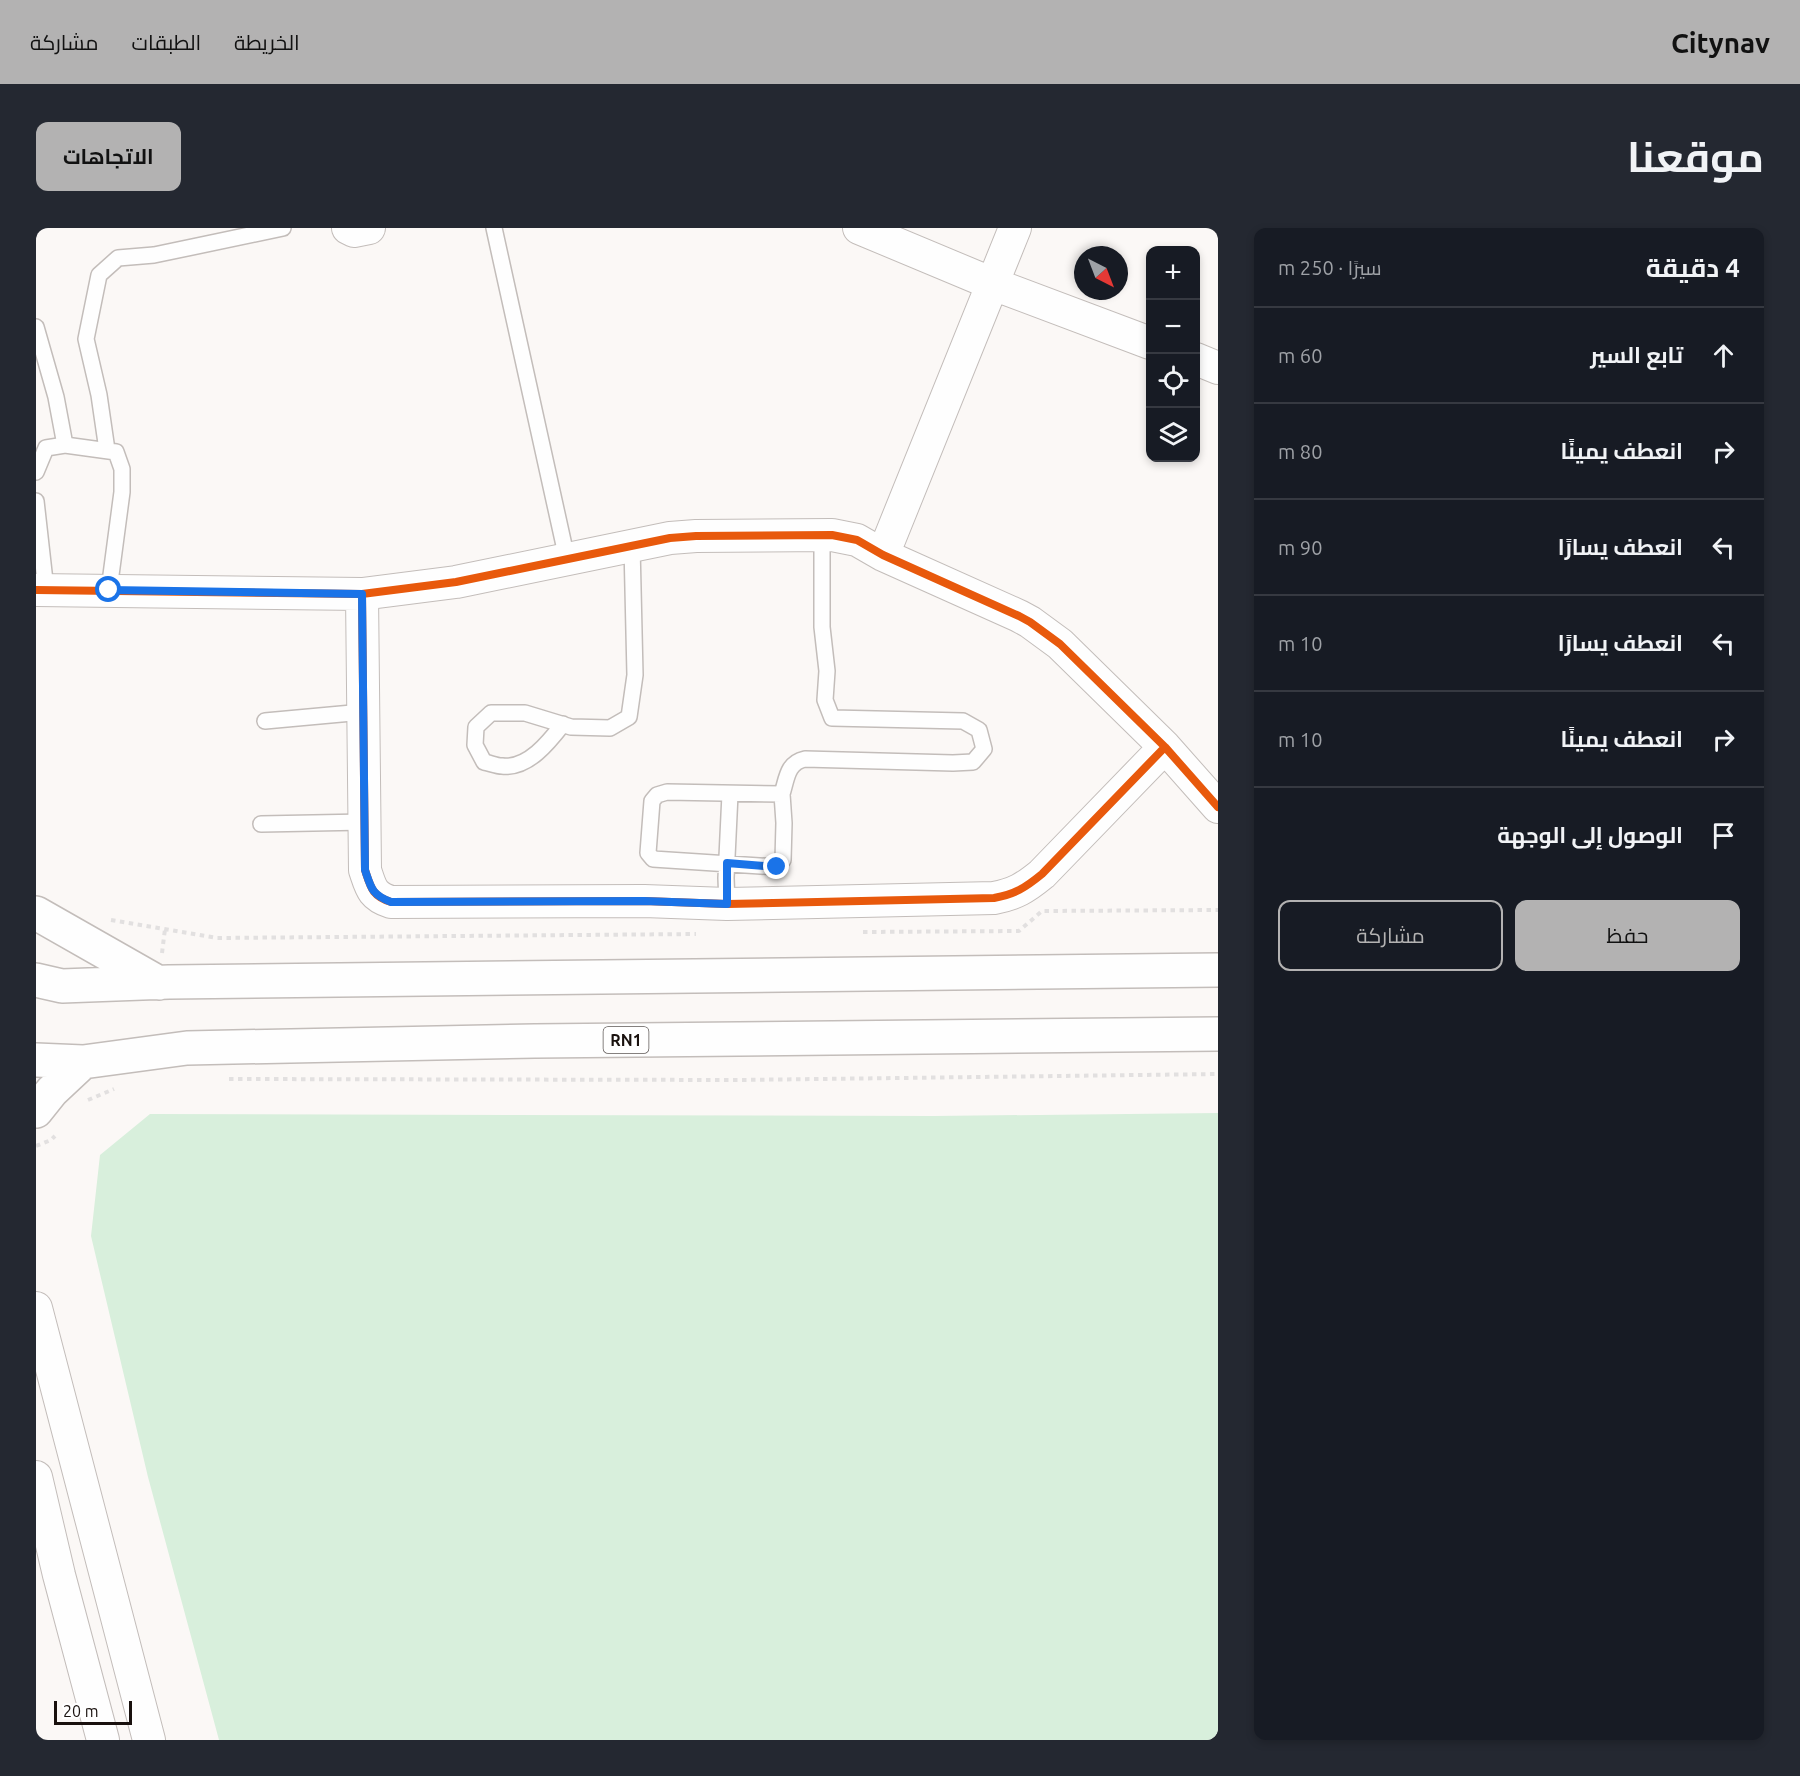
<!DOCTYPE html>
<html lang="ar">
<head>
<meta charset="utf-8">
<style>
	:root { --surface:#171b24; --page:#242831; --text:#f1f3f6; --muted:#9ea1a6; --line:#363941; --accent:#b3b2b2 }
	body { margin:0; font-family:Ubuntu,Cairo,sans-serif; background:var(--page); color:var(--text); direction:rtl }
	.controls { position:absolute; right:18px; top:18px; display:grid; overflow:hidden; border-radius:12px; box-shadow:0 3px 9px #0003 }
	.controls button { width:54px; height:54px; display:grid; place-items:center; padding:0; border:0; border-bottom:2px solid var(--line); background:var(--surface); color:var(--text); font:30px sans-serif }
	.compass { position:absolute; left:1038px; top:18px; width:54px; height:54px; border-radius:50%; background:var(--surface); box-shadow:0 3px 9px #0003; rotate:138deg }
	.scale { position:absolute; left:18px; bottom:15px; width:78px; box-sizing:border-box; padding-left:6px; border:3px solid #19110e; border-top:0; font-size:16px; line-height:21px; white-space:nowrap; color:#19110e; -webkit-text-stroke:4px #fff; paint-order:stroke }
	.stop { position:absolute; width:18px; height:18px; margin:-14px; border:4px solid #1a73e8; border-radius:50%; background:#fff }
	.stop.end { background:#1a73e8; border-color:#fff; box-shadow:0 2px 6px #0008 }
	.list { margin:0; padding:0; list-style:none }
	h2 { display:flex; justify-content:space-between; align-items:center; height:78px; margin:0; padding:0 24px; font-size:26px }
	h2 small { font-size:20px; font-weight:400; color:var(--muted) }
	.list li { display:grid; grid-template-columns:39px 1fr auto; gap:18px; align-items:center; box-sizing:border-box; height:96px; padding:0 24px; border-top:2px solid var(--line) }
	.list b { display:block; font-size:22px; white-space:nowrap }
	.list em { font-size:20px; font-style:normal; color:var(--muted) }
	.actions { display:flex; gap:12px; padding:18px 24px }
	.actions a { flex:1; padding:14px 0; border:2px solid var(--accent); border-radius:12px; text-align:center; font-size:21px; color:var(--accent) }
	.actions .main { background:var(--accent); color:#111 }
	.icon { flex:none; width:33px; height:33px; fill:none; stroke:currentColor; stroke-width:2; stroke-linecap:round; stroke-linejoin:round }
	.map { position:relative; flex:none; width:1182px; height:1512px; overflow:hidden; direction:ltr; border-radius:12px }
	header { display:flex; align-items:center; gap:36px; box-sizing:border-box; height:84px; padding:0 30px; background:var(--accent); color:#111 }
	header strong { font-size:28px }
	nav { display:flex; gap:33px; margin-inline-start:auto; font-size:21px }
	.intro { display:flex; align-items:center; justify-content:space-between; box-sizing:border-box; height:144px; padding:0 36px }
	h1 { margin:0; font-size:42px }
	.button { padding:15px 27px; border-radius:12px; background:var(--accent); color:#111; font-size:21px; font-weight:700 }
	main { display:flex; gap:36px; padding:0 36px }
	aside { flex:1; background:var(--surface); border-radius:12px; box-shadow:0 3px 9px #0003 }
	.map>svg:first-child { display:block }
	.green { fill:#d8efdc }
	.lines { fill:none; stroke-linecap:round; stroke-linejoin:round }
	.lane-casing { stroke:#c3bdba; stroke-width:18 }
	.street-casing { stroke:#c3bdba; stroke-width:34 }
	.highway-casing { stroke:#c3bdba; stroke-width:36 }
	.path { stroke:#e2e0e0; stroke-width:4; stroke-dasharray:4.5 4.5; stroke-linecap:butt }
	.lane { stroke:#fefefe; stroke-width:15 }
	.street { stroke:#fefefe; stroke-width:32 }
	.highway { stroke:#fefefe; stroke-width:33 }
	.cycleway-casing { stroke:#fff; stroke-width:11 }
	.cycleway { stroke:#e8590c; stroke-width:8 }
	.route { stroke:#1a73e8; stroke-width:8 }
	.labels { text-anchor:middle; stroke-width:4.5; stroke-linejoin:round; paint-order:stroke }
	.shield { fill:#fff; stroke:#5e5856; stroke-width:1.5 }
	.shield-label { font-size:16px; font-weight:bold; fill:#19110e }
</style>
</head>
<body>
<header>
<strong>Citynav</strong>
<nav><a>الخريطة</a><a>الطبقات</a><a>مشاركة</a></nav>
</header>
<div class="intro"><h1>موقعنا</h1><a class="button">الاتجاهات</a></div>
<main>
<aside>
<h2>4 دقيقة<small>سيرًا · 250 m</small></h2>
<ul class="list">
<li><svg class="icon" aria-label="ahead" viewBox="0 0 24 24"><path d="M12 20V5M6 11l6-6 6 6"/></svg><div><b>تابع السير</b></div><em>60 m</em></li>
<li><svg class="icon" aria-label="right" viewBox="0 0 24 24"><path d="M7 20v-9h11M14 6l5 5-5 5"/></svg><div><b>انعطف يمينًا</b></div><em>80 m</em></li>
<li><svg class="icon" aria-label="left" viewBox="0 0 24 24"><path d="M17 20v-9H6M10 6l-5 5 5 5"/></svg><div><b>انعطف يسارًا</b></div><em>90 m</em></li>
<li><svg class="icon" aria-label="left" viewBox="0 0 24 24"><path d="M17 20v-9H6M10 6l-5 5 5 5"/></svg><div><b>انعطف يسارًا</b></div><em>10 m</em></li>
<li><svg class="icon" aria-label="right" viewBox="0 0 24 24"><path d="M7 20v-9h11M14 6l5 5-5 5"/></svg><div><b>انعطف يمينًا</b></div><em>10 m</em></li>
<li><svg class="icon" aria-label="arrive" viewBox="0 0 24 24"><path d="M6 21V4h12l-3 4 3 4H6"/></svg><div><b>الوصول إلى الوجهة</b></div></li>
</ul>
<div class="actions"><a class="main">حفظ</a><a>مشاركة</a></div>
</aside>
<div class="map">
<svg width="1182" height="1512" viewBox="0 0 1182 1512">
	<rect width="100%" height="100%" fill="#fbf8f6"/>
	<path class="green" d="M1182,885V1512H183L112,1249L55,1008L64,927L114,886L898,888Z"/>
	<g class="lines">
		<g class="lane-casing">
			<path id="lane" d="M458,0L531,331
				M0,99L20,169L29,217
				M71,222L63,167L50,111L63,47L82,30L118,27L247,0
				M0,244L10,220L29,217L80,224L86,241V264L73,362
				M0,273L10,362
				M229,493L327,484
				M527,496C513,514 492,541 466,538C460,538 454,535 448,534L439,517L440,499L455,485H489L535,499L574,500L593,489L599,447L596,318
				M631,564L746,566L748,595L747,632L741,639L617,631L612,625L616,573L621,567Z
				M746,566C751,550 751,535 769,531L917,535L937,534L948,521L943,502L927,493L796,490L789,472L791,443L786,399V307
				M225,596L329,594
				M691,676L690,650L694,566"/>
		</g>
		<g class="street-casing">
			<path id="street" d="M312,0L318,3L333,0
				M823,0L957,56L1114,115
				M1160,131L1182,140
				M847,327L979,0
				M0,362L326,366L420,354L634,310L660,308L796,307L821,312L847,327L983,388L994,394L1024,416L1129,519L1182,579
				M326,366L329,642C335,660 336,668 355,674L608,673L691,676L958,670C979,666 989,660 1006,646L1129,519
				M0,1080L113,1512
				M0,1249L23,1347L67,1512"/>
		</g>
		<g class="highway-casing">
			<path id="highway" d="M0,685L123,755
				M0,752L26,758L133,754L1182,742
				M0,832L47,834L151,820L499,813L1182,806
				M0,883L16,863L47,834"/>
		</g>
		<path class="path" d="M75,692L181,710L660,706
			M827,704L983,703L1006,683L1182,682
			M126,725L129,701
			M193,851L703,852L1182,846
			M52,872L78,861
			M0,918L15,912L19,908"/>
		<use href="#lane" class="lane"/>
		<use href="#street" class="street"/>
		<use href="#highway" class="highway"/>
		<g class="cycleway-casing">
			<path id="cycleway" d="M0,362L326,366L420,354L634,310L660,308L796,307L821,312L847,327L983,388L994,394L1024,416L1129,519L1182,579
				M326,366L329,642C335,660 336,668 355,674L608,673L691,676L958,670C979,666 989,660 1006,646L1129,519"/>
		</g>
		<use href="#cycleway" class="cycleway"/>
	</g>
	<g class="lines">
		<path class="route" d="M73,362L326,366L329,642C335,660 336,667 355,674L608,673L691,676V635L741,639"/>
	</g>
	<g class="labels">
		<rect class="shield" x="567.5" y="799" width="45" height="26" rx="4.5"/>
		<g class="shield-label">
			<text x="590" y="818">RN1</text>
		</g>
	</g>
</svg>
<div class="controls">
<button>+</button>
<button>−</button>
<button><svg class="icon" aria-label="locate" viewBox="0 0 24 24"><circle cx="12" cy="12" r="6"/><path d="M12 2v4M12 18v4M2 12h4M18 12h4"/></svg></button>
<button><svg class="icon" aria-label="layers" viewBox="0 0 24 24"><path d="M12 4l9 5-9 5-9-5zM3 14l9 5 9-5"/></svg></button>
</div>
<svg class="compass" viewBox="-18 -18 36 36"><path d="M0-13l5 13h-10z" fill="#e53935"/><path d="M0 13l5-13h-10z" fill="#9ea1a6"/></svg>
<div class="scale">20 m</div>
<div class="stop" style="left:73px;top:362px"></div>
<div class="stop end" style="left:741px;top:639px"></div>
</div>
</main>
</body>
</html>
